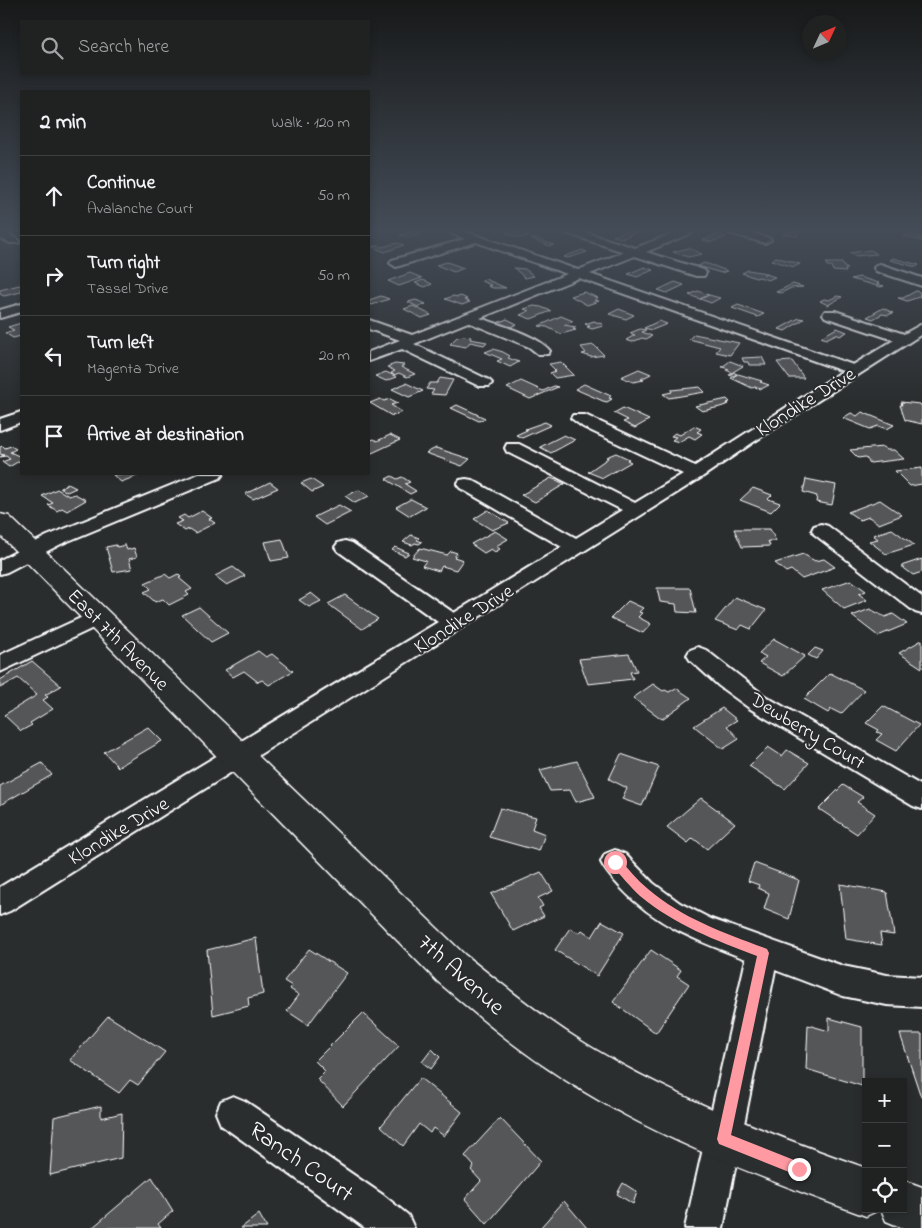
<!DOCTYPE html>
<html lang="en">
<head>
<meta charset="utf-8">
<style>
	:root { --surface:#202222; --page:#282a2a; --text:#f1f3f6; --muted:#a2a4a5; --line:#3d3f40 }
	body { margin:0; font-family:"Indie Flower",sans-serif; background:var(--page); color:var(--text) }
	.controls { position:absolute; right:15px; bottom:15px; display:grid; overflow:hidden; border-radius:0px; box-shadow:0 2px 8px #0003 }
	.controls button { width:45px; height:45px; display:grid; place-items:center; padding:0; border:0; border-bottom:1px solid var(--line); background:var(--surface); color:var(--text); font:25px sans-serif }
	.compass { position:absolute; left:802px; top:15px; width:45px; height:45px; border-radius:50%; background:var(--surface); box-shadow:0 2px 8px #0003; rotate:46deg }
	.stop { position:absolute; width:15px; height:15px; margin:-11px; border:4px solid #ff9aa2; border-radius:50%; background:#fff }
	.stop.end { background:#ff9aa2; border-color:#fff; box-shadow:0 1px 5px #0008 }
	.list { margin:0; padding:0; list-style:none }
	h2 { display:flex; justify-content:space-between; align-items:center; height:65px; margin:0; padding:0 20px; font-size:21px }
	h2 small { font-size:16px; font-weight:400; color:var(--muted) }
	.list li { display:grid; grid-template-columns:32px 1fr auto; gap:15px; align-items:center; box-sizing:border-box; height:80px; padding:0 20px; border-top:1px solid var(--line) }
	.list b { display:block; font-size:19px; white-space:nowrap }
	.list p { margin:0; font-size:16px; white-space:nowrap; color:var(--muted) }
	.list em { font-size:16px; font-style:normal; color:var(--muted) }
	.icon { flex:none; width:28px; height:28px; fill:none; stroke:currentColor; stroke-width:2; stroke-linecap:round; stroke-linejoin:round }
	.map { position:relative; flex:none; width:922px; height:1228px; overflow:hidden }
	.search { position:absolute; background:var(--surface); box-shadow:0 2px 8px #0003; left:20px; top:20px; width:350px; height:55px; display:flex; align-items:center; gap:12px; box-sizing:border-box; padding:0 18px; border-radius:0px; color:var(--muted); font-size:19px }
	.panel { position:absolute; background:var(--surface); box-shadow:0 2px 8px #0003; left:20px; top:90px; width:350px; height:385px; border-radius:0px }
	.map>svg:first-child { display:block }
	.building { fill:#555758; stroke:#fff }
	.lines { fill:none; stroke-linecap:round; stroke-linejoin:round }
	.minor-casing { stroke:#fff; stroke-width:4 }
	.major-casing { stroke:#fff; stroke-width:3 }
	.minor { fill:#2a2d2e; fill-rule:evenodd }
	.major { fill:#2a2d2e; fill-rule:evenodd }
	.route { fill:#ff9aa2 }
	.labels { text-anchor:middle; stroke-width:4.5; stroke-linejoin:round; paint-order:stroke }
	.street-label { font-size:20px; fill:#fff; stroke:#2a2d2e }
	.near-street-label { font-size:24px; fill:#fff; stroke:#2a2d2e }
</style>
</head>
<body>
<div class="map">
<svg width="922" height="1228" viewBox="0 0 922 1228">
	<rect width="100%" height="100%" fill="#2a2d2e"/>
	<filter id="ink" filterUnits="userSpaceOnUse"><feTurbulence type="fractalNoise" baseFrequency=".02" numOctaves="2"/><feDisplacementMap in="SourceGraphic" scale="10" xChannelSelector="R" yChannelSelector="G"/><feConvolveMatrix kernelMatrix="1 2 1 2 8 2 1 2 1" color-interpolation-filters="sRGB"/></filter>
	<g filter="url(#ink)">
		<path class="building" d="M414,231L424,232L415,236L407,237L400,235Z
			M514,231L529,236L522,238L505,233Z
			M625,231L638,232L622,238L613,236Z
			M788,231H802L796,236L783,234Z
			M718,234L726,237L711,242L703,240Z
			M908,234L922,238V241L903,236Z
			M535,238L554,245L550,246L531,239Z
			M397,243L404,245L385,252L373,247L378,245L382,247Z
			M689,248L702,254L688,257L673,252Z
			M582,250L587,252L568,258L563,257Z
			M871,250L877,254L855,256L849,253Z
			M776,257L786,260L800,264L794,267L771,260Z
			M893,258L919,265L916,267L890,260Z
			M447,262L464,268L454,272L436,265Z
			M704,263L714,266L727,271L721,273L698,266Z
			M826,263H842L844,267L848,269H845L846,272L833,271L831,266H827Z
			M644,267L653,270L637,277L628,274Z
			M514,268L525,269L534,276L525,278Z
			M748,270L766,273L763,276L766,274L775,277L768,280L759,277L756,278L742,273Z
			M410,273L422,278L399,286L388,281Z
			M859,277L879,283L877,284L884,286L881,287L851,279Z
			M485,279L506,288H493L488,286L491,285L481,281Z
			M423,280L432,284L425,287L415,283Z
			M675,282L684,285L667,293L658,290Z
			M793,284L803,287L791,288L781,293L776,292Z
			M19,285L21,286V292L4,296L0,294V290Z
			M698,291L709,295L700,299L689,295Z
			M916,291L922,293L919,295L922,296L907,301L898,298H903Z
			M584,292L598,298L594,300L599,301L587,305L571,296Z
			M709,295L720,298L711,303L700,299Z
			M381,296L389,299L372,305L369,303V300Z
			M453,296L458,297L461,296L467,299L464,300L470,302L462,305L445,299Z
			M837,296L842,297L828,305L820,301L824,299L829,300Z
			M416,300L426,304L418,307L408,302Z
			M738,305L764,314L758,317L732,308Z
			M413,306L431,315L422,318L404,309Z
			M534,306L541,307L551,311L531,319L520,315L529,311L524,309Z
			M883,308L893,313L888,315L882,314L873,319L867,317Z
			M619,309L634,315L626,319L609,314Z
			M561,316L573,321L564,325L576,327L573,329L576,330L561,334L547,327L539,326Z
			M799,318L804,319L785,331L779,329Z
			M507,319L517,324L508,328L497,323Z
			M594,321L602,324L603,326L592,329L587,327L590,326L585,324Z
			M659,321L667,324L652,330L644,328Z
			M21,323V336L13,338L5,333L14,330L8,327Z
			M837,328L847,332L840,336L836,334L826,339L821,337Z
			M640,329L646,330L642,332L652,336L646,339L642,338L632,342L626,340L635,335L630,333Z
			M694,334L739,343L730,355L716,352L720,347L689,339Z
			M464,336L471,337L470,339L487,342L484,345L470,342L466,347L450,344L457,337Z
			M594,345L604,355L591,357L582,354L586,353L581,347Z
			M493,349L503,352L510,356L508,358L519,362L510,367L497,361L502,359L485,352Z
			M762,357L766,365H749L748,362H744L742,358Z
			M730,361L743,366L733,372L737,374L733,376L729,375L733,373L726,370L729,369L722,367Z
			M792,361L804,378H789L777,362Z
			M561,362L574,375L555,378L550,373L556,371L549,364Z
			M395,364L404,365L401,367L415,374L407,377L399,373L394,375L391,373L395,371L387,367Z
			M639,369L651,374L641,379L644,380L633,382L621,377Z
			M386,372L397,377L386,381L375,376Z
			M738,374L762,381L760,382L769,385L761,389L755,387L752,388L731,378Z
			M440,378L453,380L445,395L431,394L434,390L426,389L430,383H437Z
			M521,381L543,391L554,386L558,387L530,399L507,388Z
			M406,383L423,391L409,397L392,389Z
			M584,384L611,396L609,398L612,399L607,402L603,401L575,389Z
			M700,387L705,392L669,398L663,394L672,392L671,390Z
			M380,399L384,401L390,399L398,403L391,405L402,412L392,416L370,403Z
			M727,399L730,402L727,403L729,404L720,407L702,411L695,406Z
			M901,402L920,404L922,407V424L905,420L900,405H902Z
			M457,405L485,418L479,421L451,408Z
			M623,408L649,420L635,428L623,422L628,420L614,413Z
			M862,412L894,425L887,429L878,426L870,429L843,418L851,413L857,416Z
			M545,422L551,425L522,438L516,435L527,430L525,429Z
			M694,426L701,429L697,432L702,434L695,439L689,436L679,442L672,440L676,437L671,436L675,433L680,435Z
			M390,435L400,440L372,453L369,451V441L374,439L377,441Z
			M564,435L575,440L551,453L540,447Z
			M3,446L5,448L11,446L16,449L10,452L21,457V460L9,467L2,462L10,459L6,456L0,457L4,455L0,454V447Z
			M883,447L887,450H894L904,459L870,463L865,457L858,458L850,450Z
			M436,448L470,459L462,466L426,453Z
			M616,453L629,459L627,460L631,462L603,478L588,472L608,458L606,457Z
			M922,468V484L910,486L895,471Z
			M117,474H142L121,482L113,475Z
			M392,476L397,479L402,477L410,482L405,484L416,491L410,494L386,479Z
			M551,478L565,484L535,502L521,495Z
			M311,479L323,487L312,492L301,483Z
			M806,479L836,485L832,505L816,502L817,496L803,492Z
			M270,482L278,488L253,499L245,494Z
			M68,484L76,488L67,492L60,488Z
			M753,488L772,495L768,499L780,503L771,512L740,500Z
			M57,489L69,496L75,494L86,500L67,511L62,508L57,511L48,505L53,503L42,496Z
			M359,490L369,496L355,503L345,496Z
			M411,499L426,507L410,516L396,507Z
			M880,500L902,515L879,524L869,517L860,520L848,512Z
			M339,505L351,512L325,525L314,517Z
			M488,510L509,523L492,530L474,519Z
			M202,511L212,518L209,519L215,523L195,533L189,529L185,531L175,524L183,521L178,518L184,515L188,518Z
			M734,529H770L776,541H768L770,546L742,547Z
			M892,529L914,545L886,554L869,541L878,539L873,535Z
			M495,531L508,539L496,546L500,549L495,552L491,549L484,553L471,544Z
			M411,535L419,538L417,540L422,542L419,544L415,543L412,545L403,542Z
			M282,539L289,558L271,561L265,542Z
			M116,545L117,547L125,545L127,550L134,548L137,557L129,559L132,569L113,572L106,547Z
			M395,547L409,553L405,556L392,550Z
			M420,548L447,555L451,551L457,553L454,557L463,560L456,570L442,566L439,571L422,566L426,561L412,557Z
			M803,554L815,561L824,559L835,567L802,579L791,570L786,572L775,563Z
			M922,559V572L913,575L901,566Z
			M233,567L245,576L227,585L215,576Z
			M165,574L170,578L178,574L181,577L179,578L192,589L186,592L189,595L169,605L163,599L155,602L144,592L151,589L145,583Z
			M851,580L866,591L859,594L867,600L844,609L822,590Z
			M657,588H690L696,613L677,612L676,604L660,602Z
			M311,593L321,601L309,607L299,600Z
			M345,595L378,619L362,629L328,604Z
			M735,597L766,610L751,629L742,625L738,630L715,621Z
			M628,601L643,608L639,612L642,613L638,617L651,624L643,633L611,618Z
			M199,607L228,633L211,642L182,615Z
			M870,609L885,617L893,614L907,624L878,636L852,616Z
			M774,639L805,656L783,676L759,663L766,657L759,653Z
			M922,640V668L899,653Z
			M815,648L823,651L816,659L808,655Z
			M258,651L266,657L272,654L293,671L269,685L262,680L258,682L244,671L233,677L225,670Z
			M629,654L637,671L630,672L633,679L588,684L579,659Z
			M32,661L61,686L45,695L48,697L43,700L53,709L30,723L32,725L21,731L4,715L37,695L18,678L0,688V680Z
			M830,673L864,690L841,714L831,709L828,713L804,699Z
			M653,684L663,691L665,690L669,692L676,688L691,698L662,719L633,698Z
			M883,706L919,725L896,751L876,740L882,734L877,732L879,730L866,723Z
			M722,708L737,720L727,726L739,739L723,749L694,726Z
			M148,727L162,741L118,767L104,752Z
			M768,747L782,756L787,750L809,763L785,789L749,766Z
			M621,754L659,767L642,806L622,799L627,788L609,779Z
			M577,761L595,797L576,802L570,790L550,791L540,770Z
			M42,763L52,775L0,805V786Z
			M843,785L863,797L857,802L875,814L857,834L819,809Z
			M701,798L735,823L707,849L693,838L688,843L667,827Z
			M500,808L536,817L532,829L545,834L539,851L489,837Z
			M754,863L799,880L789,919L764,909L769,893L758,888L759,885L748,881Z
			M541,872L553,891L538,898L543,906L539,908L544,916L513,931L491,894Z
			M840,884L887,892L894,935L880,933L882,945L846,939Z
			M602,921L624,933L597,976L555,950L570,928L579,933L582,930L592,937Z
			M256,938L263,994L248,998L249,1006L213,1015L207,950Z
			M309,949L347,973L308,1025L287,1011L299,995L290,989L292,986L284,981Z
			M651,950L681,970L677,976L689,984L656,1033L613,1002Z
			M363,1013L399,1046L343,1106L317,1079L325,1071L315,1061Z
			M108,1016L165,1052L138,1085L130,1080L119,1093L70,1060Z
			M829,1018L862,1027V1086L806,1069L808,1025L829,1031Z
			M900,1034H922V1097H921Z
			M432,1049L440,1057L431,1069L422,1062Z
			M420,1078L462,1112L444,1136L433,1128L430,1133L419,1124L403,1146L381,1126Z
			M101,1106V1118L122,1113L121,1158L50,1175L54,1117Z
			M500,1118L541,1161L487,1224L465,1199L481,1181L471,1170L474,1166L465,1156Z
			M152,1177L173,1211L158,1224L161,1228H92Z
			M623,1183L637,1192L633,1204L617,1194Z
			M564,1201L587,1228H540Z
			M259,1214L267,1228H241Z"/>
		<g class="lines">
			<g class="minor-casing">
				<path id="minor" d="M0,231H4L20,241L18,243H10L0,238Z
					M449,231H464L578,270L624,252L566,233L565,231H581L635,248L679,231H693L692,233L646,252L704,270L706,273L704,276H696L635,256L590,274L853,365L894,340L825,317L823,314L825,311H835L904,334L922,324V334L752,443L702,477L10,911L0,915V887L438,622L338,551L335,547L338,543L345,541L352,543L454,613L562,547L460,488L457,484L460,480L466,479L472,480L576,538L622,510L507,452L505,448L507,444H519L635,503L683,474L583,427L571,418L573,415H585L695,466L843,371L579,278L480,318C499,325 538,335 550,351L548,354H538L529,347L468,322L414,344L489,380L492,383L489,386H479L402,349L369,361V352L400,340L369,329V320L412,335L567,274L476,242L396,267L390,263L392,260L465,239L450,233Z
					M728,231H745L769,238L771,240L765,243L729,233Z
					M880,264L922,278V286L876,271L874,268L876,265Z
					M21,304V312L0,318V310Z
					M21,412V422L0,430V419Z
					M199,474H223L220,478L61,544L7,572L0,574V560L47,536Z
					M821,524L828,526L922,597V614L915,612L814,534L812,530L814,526Z
					M98,610L106,612L109,617L106,622L0,672V655Z
					M698,647L706,650L765,696L922,786V809L913,806L749,708L719,686L690,660L687,655L690,650Z
					M615,850L625,854L653,883L680,903L711,919L843,966L887,975L922,977V1007L887,1005L843,996L775,970L723,1228H685L746,959C698,941 656,926 620,887C613,879 606,872 601,862L605,854Z
					M233,1096L245,1101L383,1195L408,1215L414,1228H365L221,1125L216,1113L221,1101Z"/>
			</g>
			<g class="major-casing">
				<path id="major" d="M0,514L9,516L465,955C507,988 548,1022 594,1049C680,1100 772,1135 866,1168V1209H903V1180L922,1187V1228H903L886,1221L881,1209L866,1216C756,1176 644,1134 547,1068C508,1042 472,1011 437,981L0,535Z"/>
			</g>
			<use href="#minor" class="minor"/>
			<use href="#major" class="major"/>
		</g>
	</g>
	<linearGradient id="sky" x2="0" y2="1"><stop stop-color="#171919"/><stop offset="0.57" stop-color="#444c57"/><stop offset="1" stop-color="#444c57" stop-opacity="0"/></linearGradient>
	<rect width="922" height="403" fill="url(#sky)"/>
	<path class="route" d="M615,857L619,858C628,869 637,880 648,889C683,919 725,933 767,949L769,953L731,1135L804,1164L806,1169L804,1174L799,1176L719,1144L717,1139L757,956C715,940 675,925 640,896C630,887 621,875 611,865L610,862L611,858Z"/>
	<g class="labels">
		<g class="street-label">
			<text transform="translate(805 401) rotate(-32)" y="7">Klondike Drive</text>
			<text transform="translate(463 618) rotate(-32)" y="7">Klondike Drive</text>
			<text transform="translate(119 639) rotate(45)" y="7">East 7th Avenue</text>
			<text transform="translate(808 730) rotate(31)" y="7">Dewberry Court</text>
			<text transform="translate(118 830) rotate(-31)" y="7">Klondike Drive</text>
		</g>
		<g class="near-street-label">
			<text transform="translate(462 974) rotate(42)" y="8">7th Avenue</text>
			<text transform="translate(302 1161) rotate(35)" y="8">Ranch Court</text>
		</g>
	</g>
</svg>
<div class="controls">
<button>+</button>
<button>−</button>
<button><svg class="icon" aria-label="locate" viewBox="0 0 24 24"><circle cx="12" cy="12" r="6"/><path d="M12 2v4M12 18v4M2 12h4M18 12h4"/></svg></button>
</div>
<svg class="compass" viewBox="-18 -18 36 36"><path d="M0-13l5 13h-10z" fill="#e53935"/><path d="M0 13l5-13h-10z" fill="#a2a4a5"/></svg>
<div class="stop" style="left:615px;top:862px"></div>
<div class="stop end" style="left:799px;top:1169px"></div>
<div class="search"><svg class="icon" aria-label="search" viewBox="0 0 24 24"><circle cx="10" cy="10" r="6"/><path d="M15 15l6 6"/></svg>Search here</div>
<section class="panel">
<h2>2 min<small>Walk · 120 m</small></h2>
<ul class="list">
<li><svg class="icon" aria-label="ahead" viewBox="0 0 24 24"><path d="M12 20V5M6 11l6-6 6 6"/></svg><div><b>Continue</b><p>Avalanche Court</p></div><em>50 m</em></li>
<li><svg class="icon" aria-label="right" viewBox="0 0 24 24"><path d="M7 20v-9h11M14 6l5 5-5 5"/></svg><div><b>Turn right</b><p>Tassel Drive</p></div><em>50 m</em></li>
<li><svg class="icon" aria-label="left" viewBox="0 0 24 24"><path d="M17 20v-9H6M10 6l-5 5 5 5"/></svg><div><b>Turn left</b><p>Magenta Drive</p></div><em>20 m</em></li>
<li><svg class="icon" aria-label="arrive" viewBox="0 0 24 24"><path d="M6 21V4h12l-3 4 3 4H6"/></svg><div><b>Arrive at destination</b></div></li>
</ul>
</section>
</div>
</body>
</html>
